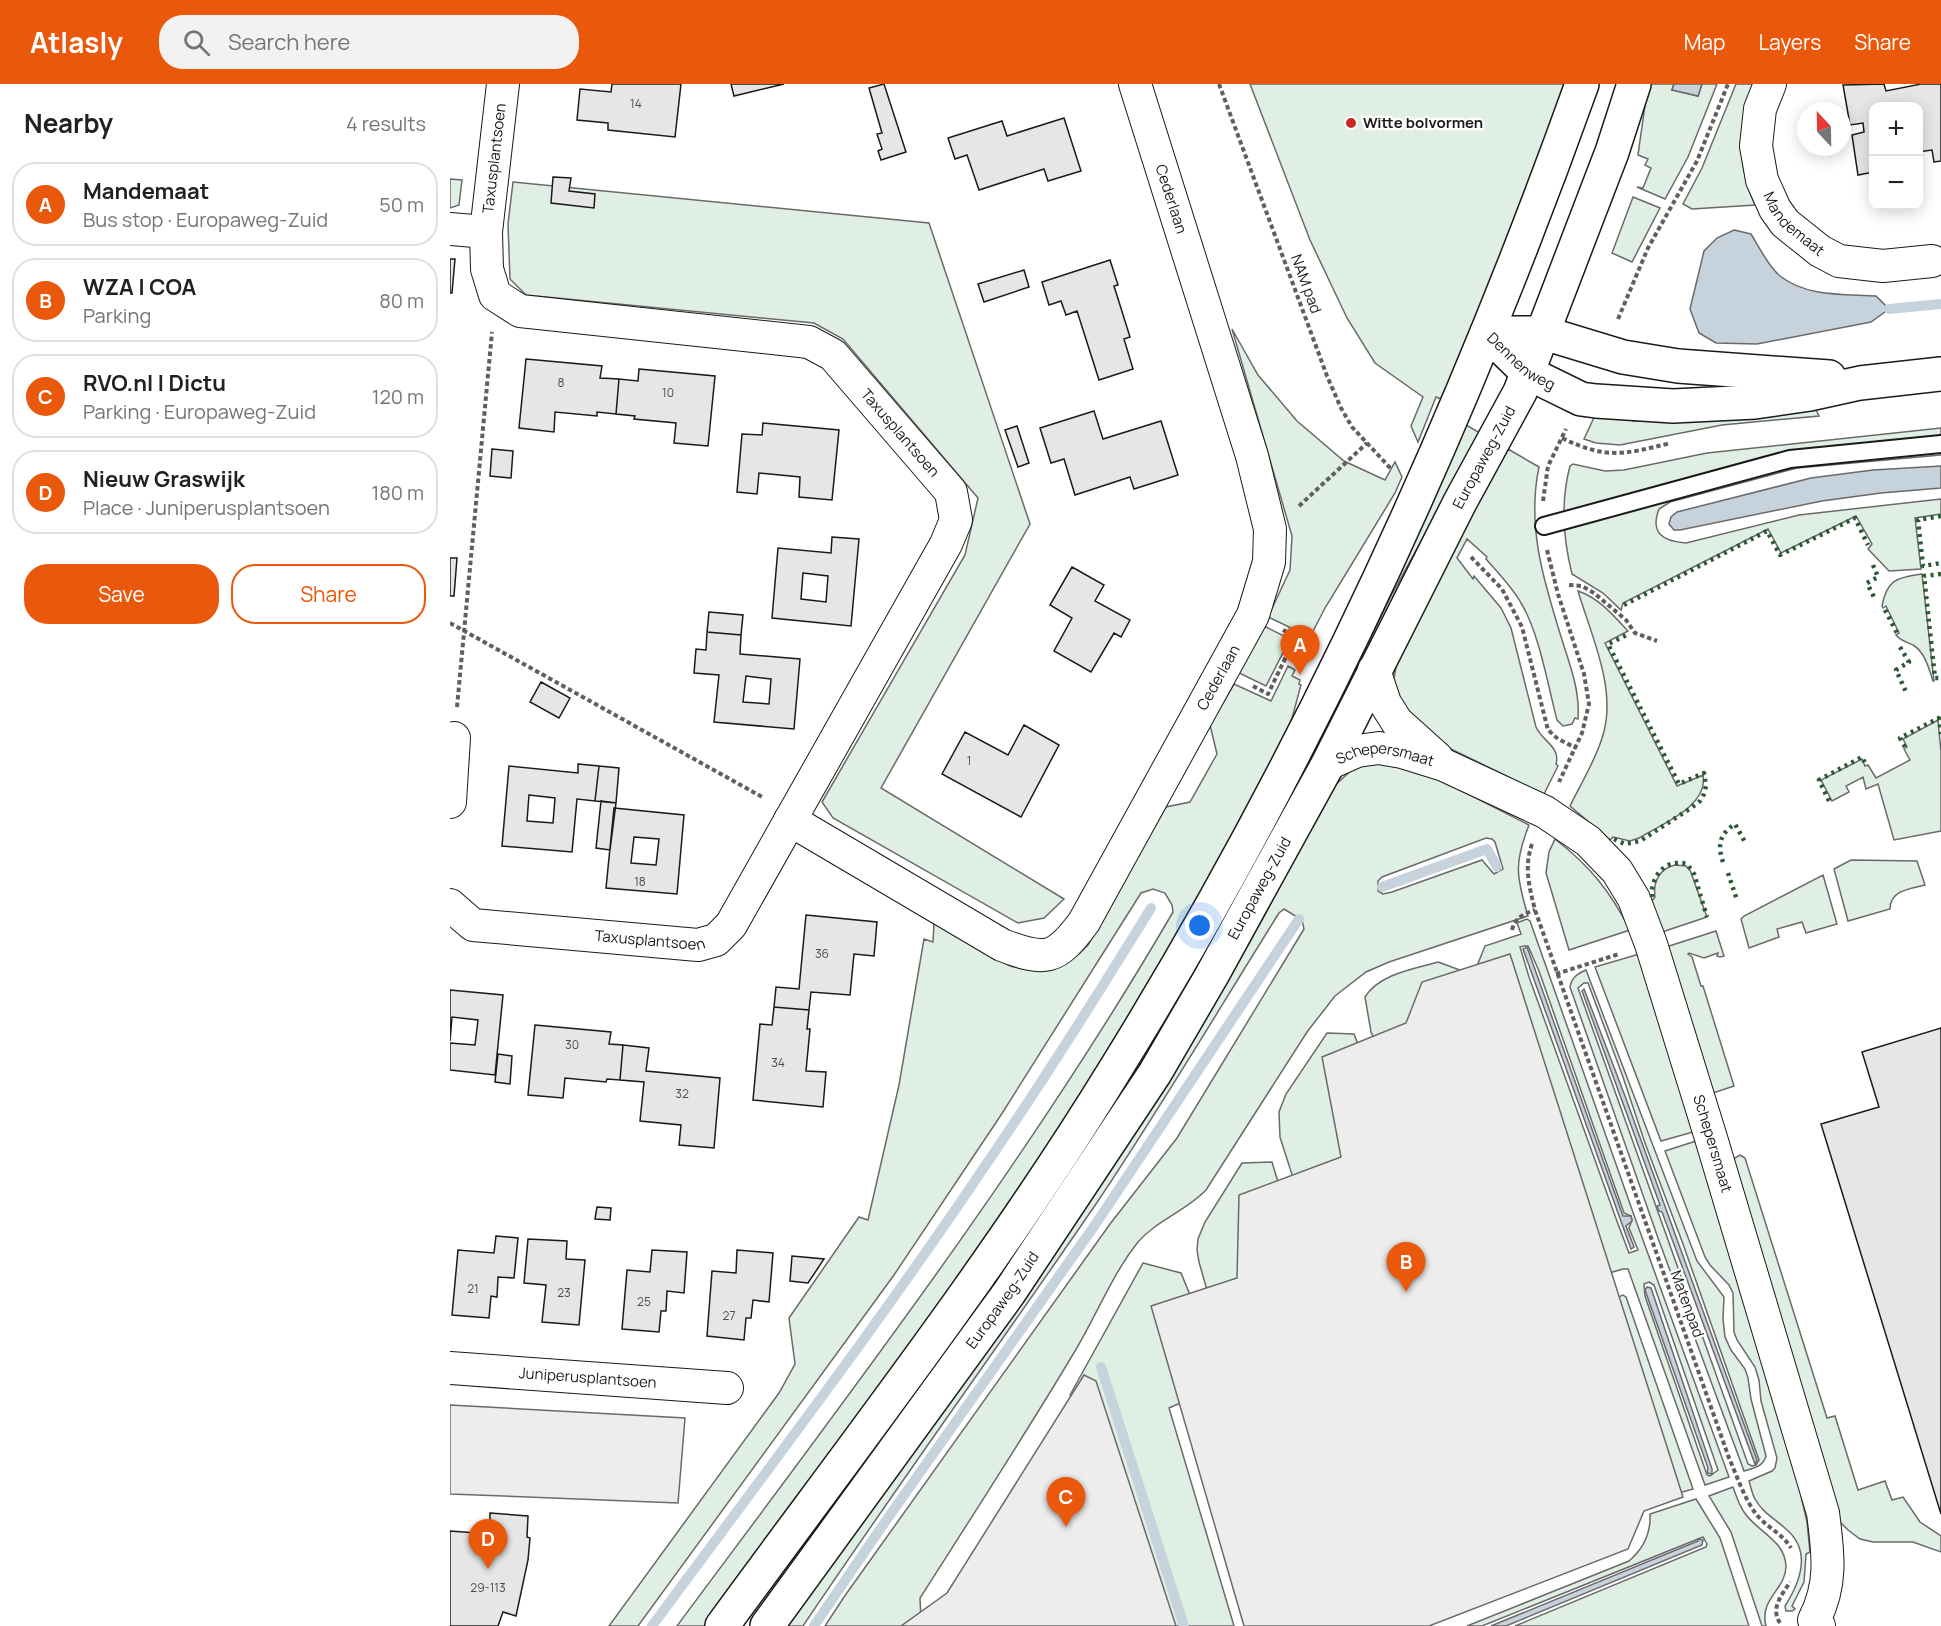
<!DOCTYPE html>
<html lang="en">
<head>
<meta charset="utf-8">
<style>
	:root { --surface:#fff; --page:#f2f2f2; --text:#202124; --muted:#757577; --line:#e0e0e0; --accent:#ea580c }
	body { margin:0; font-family:Manrope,sans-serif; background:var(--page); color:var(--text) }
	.controls { position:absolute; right:18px; top:18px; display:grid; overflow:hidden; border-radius:12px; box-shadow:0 3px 15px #0003 }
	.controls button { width:54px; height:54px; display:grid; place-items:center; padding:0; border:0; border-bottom:2px solid var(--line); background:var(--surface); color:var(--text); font:30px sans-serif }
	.compass { position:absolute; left:1347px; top:18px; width:54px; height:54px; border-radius:50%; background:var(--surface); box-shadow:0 3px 15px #0003; rotate:338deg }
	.you { position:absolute; left:750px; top:842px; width:21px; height:21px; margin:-15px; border:4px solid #fff; border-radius:50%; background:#1a73e8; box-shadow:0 0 0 9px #1a73e833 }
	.badge { display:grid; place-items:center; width:39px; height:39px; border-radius:50%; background:var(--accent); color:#fff; font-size:20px; font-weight:700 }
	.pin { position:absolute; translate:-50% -50px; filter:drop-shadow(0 2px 3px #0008) }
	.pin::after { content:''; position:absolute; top:32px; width:21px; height:18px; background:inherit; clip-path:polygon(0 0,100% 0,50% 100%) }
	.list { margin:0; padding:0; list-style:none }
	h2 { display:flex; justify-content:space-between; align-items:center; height:78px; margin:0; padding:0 24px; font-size:26px }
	h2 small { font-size:20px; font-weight:400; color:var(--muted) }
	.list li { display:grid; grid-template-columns:39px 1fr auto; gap:18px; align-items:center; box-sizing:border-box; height:84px; margin:0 12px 12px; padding:0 12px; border:2px solid var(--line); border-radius:24px }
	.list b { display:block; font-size:22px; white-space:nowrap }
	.list p { margin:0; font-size:20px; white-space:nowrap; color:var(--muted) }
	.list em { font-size:20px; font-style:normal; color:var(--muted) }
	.actions { display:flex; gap:12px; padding:18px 24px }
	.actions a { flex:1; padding:14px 0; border:2px solid var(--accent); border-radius:24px; text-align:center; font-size:21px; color:var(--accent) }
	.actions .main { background:var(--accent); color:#fff }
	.icon { flex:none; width:33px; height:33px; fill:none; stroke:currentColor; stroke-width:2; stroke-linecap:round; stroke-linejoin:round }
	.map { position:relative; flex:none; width:1491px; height:1542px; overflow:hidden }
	header { display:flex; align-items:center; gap:36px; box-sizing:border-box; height:84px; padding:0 30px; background:var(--accent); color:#fff }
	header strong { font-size:28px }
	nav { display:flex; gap:33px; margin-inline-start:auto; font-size:21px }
	.search { width:420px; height:54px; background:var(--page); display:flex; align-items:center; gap:15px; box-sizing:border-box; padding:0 21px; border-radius:24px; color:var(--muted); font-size:22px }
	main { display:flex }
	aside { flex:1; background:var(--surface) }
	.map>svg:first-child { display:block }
	.green { fill:#e0efe3; stroke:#6a6a6a; stroke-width:1.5; fill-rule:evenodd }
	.parking { fill:#ededed; stroke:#6a6a6a; stroke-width:1.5 }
	.water { fill:#c6d2dc; stroke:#6a6a6a; stroke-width:1.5 }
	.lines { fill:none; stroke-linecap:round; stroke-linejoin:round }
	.stream { stroke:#c6d2dc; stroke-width:10 }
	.building { fill:#e6e6e6; stroke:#1a1a1a; stroke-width:1.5; fill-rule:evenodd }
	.service-casing { stroke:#1a1a1a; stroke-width:20 }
	.minor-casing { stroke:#1a1a1a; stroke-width:34 }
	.tertiary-casing { stroke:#1a1a1a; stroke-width:36 }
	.primary-casing { stroke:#1a1a1a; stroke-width:36 }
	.path { stroke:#5f5f5f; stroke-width:4; stroke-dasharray:4.5 3; stroke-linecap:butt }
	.service { stroke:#fff; stroke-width:16 }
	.minor { stroke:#fff; stroke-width:32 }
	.tertiary { stroke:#fff; stroke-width:33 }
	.primary { stroke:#fff; stroke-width:33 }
	.hedge { stroke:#2b5a34; stroke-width:4.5; stroke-dasharray:3 4.5; stroke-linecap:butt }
	.poi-dot { fill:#c62828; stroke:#fff; stroke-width:2 }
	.labels { text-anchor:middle; stroke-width:4.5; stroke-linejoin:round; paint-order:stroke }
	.number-label { font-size:12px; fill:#4d4d4d }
	.poi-label { font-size:15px; font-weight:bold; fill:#1a1a1a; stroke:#fff; text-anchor:start }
	.street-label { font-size:15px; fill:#1a1a1a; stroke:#fff }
</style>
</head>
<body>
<header>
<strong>Atlasly</strong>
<div class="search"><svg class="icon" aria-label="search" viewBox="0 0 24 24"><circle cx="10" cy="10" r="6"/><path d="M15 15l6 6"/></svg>Search here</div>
<nav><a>Map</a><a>Layers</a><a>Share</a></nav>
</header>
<main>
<aside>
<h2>Nearby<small>4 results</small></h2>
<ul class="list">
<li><span class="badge">A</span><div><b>Mandemaat</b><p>Bus stop · Europaweg-Zuid</p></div><em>50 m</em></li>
<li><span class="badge">B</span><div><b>WZA | COA</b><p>Parking</p></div><em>80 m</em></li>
<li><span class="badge">C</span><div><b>RVO.nl | Dictu</b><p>Parking · Europaweg-Zuid</p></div><em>120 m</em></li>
<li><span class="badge">D</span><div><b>Nieuw Graswijk</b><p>Place · Juniperusplantsoen</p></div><em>180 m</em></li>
</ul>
<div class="actions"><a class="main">Save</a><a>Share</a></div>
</aside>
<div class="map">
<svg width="1491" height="1542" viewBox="0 0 1491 1542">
	<rect width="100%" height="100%" fill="#fff"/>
	<path class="green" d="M800,0H1128L997,317L986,313L968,358L961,342L973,313L925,279L897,234L860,156Z
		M1198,0H1224L1222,6L1248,12L1252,0H1267L1238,73L1215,115L1187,103L1193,104L1201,84L1195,81L1198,75L1188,71Z
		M1286,0H1304C1289,47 1285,74 1305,121L1242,125L1233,120L1252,84Z
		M0,95L12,96L9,121L0,124Z
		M63,98L479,139L580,440L431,704L614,815L594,834L568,839L383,734L372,718L515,471L528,414L393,255L364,239L76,211L60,195L58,140Z
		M1183,113L1210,124L1182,178L1162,169Z
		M782,245L808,291L847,337L894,377L935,396L945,378L952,393L945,409L875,524L860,553L818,533L840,486L842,452Z
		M1363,320L1369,332L1272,341L1170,361L1146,359L1134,355L1147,327L1170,330L1183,337H1197L1198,333Z
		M1011,338L1030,349L940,514L871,656L834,727L729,912L670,1009L545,1198L293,1542H283L540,1190Z
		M1491,344V371L1347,384L1220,418L1209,425C1200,449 1212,457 1236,459L1349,431L1491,415V430L1465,434L1471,485L1439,487L1418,465L1422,460L1406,432L1331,469L1318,445L1173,519L1171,526L1153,509L1122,490C1113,454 1110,419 1120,382L1123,380L1155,387L1174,386L1257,369Z
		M1058,365L1089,383C1076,444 1095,501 1113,559C1121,584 1130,608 1128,635L1125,634L1122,640L1113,642L1107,636C1098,602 1089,548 1071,519C1062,503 1048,489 1036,475L1037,473L1017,455L1007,474L1023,495L1024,492L1051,524L1061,544L1086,643C1092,657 1111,663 1106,680L1108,682L1094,710L970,650L943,602L946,582L1011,448Z
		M1472,490L1484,597H1483C1479,585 1475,568 1463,561C1456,558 1451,557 1446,551L1449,549L1436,522L1433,524L1432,522C1437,495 1447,494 1472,490Z
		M1128,507C1149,514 1163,531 1178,547L1155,559L1227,702L1253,691C1259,722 1212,740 1189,754L1180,757L1163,753L1160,756L1120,722C1131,699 1146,676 1153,651C1167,605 1141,551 1128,507Z
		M814,542L840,555L816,602L789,589Z
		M838,582L845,586L842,592L850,596L849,600L851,601L831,675L586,1090L260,1542H227C400,1309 577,1079 723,828L722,821L715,809L703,805L691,809L551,1031L444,1191L188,1542H159L329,1309L345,1280L339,1234L409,1133L418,1136L449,1001L474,855L483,858L484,839L560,882C594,891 614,887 638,861L716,723L740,718L767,670L760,641L784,600L821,617Z
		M1488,636L1491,668V747L1444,756L1428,700L1416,705L1413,693L1396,702L1399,708L1382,717L1371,696L1412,675L1415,682L1418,681L1426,694L1460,676L1454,665L1457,663L1453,655Z
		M922,677L969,685L1079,741C1064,779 1066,792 1078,832L939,878L916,888L885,912L857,948L756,1106C736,1127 707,1136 688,1158C661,1192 645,1235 622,1272C573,1354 521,1434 470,1514L471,1536L466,1542H375L394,1513L660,1140L727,1054L854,845L852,836L834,825L829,829C769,925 711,1023 648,1117C551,1259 449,1399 353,1542H334L522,1288L692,1037L811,837L884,702L904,684ZM1036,754L1042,755L1045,758L1053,785L1044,790L1032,776L942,808L933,810L928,807V797L932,793Z
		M1105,755C1140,782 1160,807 1180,846L1119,866L1096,789L1099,768Z
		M1401,776L1467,777L1475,801C1460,805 1440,806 1440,825L1398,837L1384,785Z
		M1225,781L1236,782L1240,786L1257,833L1212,848L1201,818L1205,813C1203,798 1209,785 1225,781Z
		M1373,791L1387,840L1356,849L1352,838L1327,845L1329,853L1299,864L1291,835L1294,832Z
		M1077,835L1080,837L1185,1134L1279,1393L1255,1401L1178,1185H1173L1152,1191L1027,882L1035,862L1071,850L1067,839ZM1074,862H1078L1089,887L1174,1129L1181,1132L1182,1136L1179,1144L1188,1166L1179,1169L1168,1140L1079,893L1070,863ZM1199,1198L1204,1201L1268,1386L1260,1392L1257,1391L1195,1212L1194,1200Z
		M1266,847L1274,872L1270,873L1267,872L1268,869L1254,874L1239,869L1238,870L1242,873L1251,902H1253L1284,1002L1260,1010L1216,863Z
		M1186,871H1190L1243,1048L1211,1057L1145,883Z
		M988,878L1010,886L1071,1215L926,959L921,948L915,913C929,890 964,885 988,878Z
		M1136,886L1247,1177L1274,1213L1273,1235L1275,1253L1281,1266L1295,1285L1298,1294L1301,1315L1316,1372C1313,1383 1304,1384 1294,1387L1208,1154L1120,903C1122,893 1127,890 1136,886ZM1134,899H1138L1173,993L1195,1059L1233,1160L1309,1376L1306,1381L1302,1382L1298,1380L1128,904Z
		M877,949L904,950L909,963L960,1249L844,1097L830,1053L829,1028L836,1010Z
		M1246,1057L1344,1381L1357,1438L1360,1468L1356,1470L1354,1498L1342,1522L1345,1525L1342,1527H1336L1335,1522C1351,1497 1362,1467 1336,1445C1325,1435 1312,1428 1305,1415C1302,1410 1301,1403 1299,1397L1322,1387L1325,1384L1327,1374L1311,1317L1309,1296L1305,1283L1287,1256L1284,1248L1283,1209L1279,1201L1260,1181L1255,1173L1215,1067Z
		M1290,1071L1295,1074L1377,1334L1385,1332L1408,1406L1435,1397L1442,1416L1453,1413L1470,1438L1491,1452V1468L1463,1458H1423L1410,1455L1398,1446L1390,1438L1283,1075Z
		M822,1078L828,1098L850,1283L757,1206L749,1178L747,1166L748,1155L755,1138L792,1079Z
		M693,1179L731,1189L740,1211L735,1317L719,1324L784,1542H722L623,1314L620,1311Z
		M1173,1211L1176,1213L1243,1405L1218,1412L1159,1217Z
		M1283,1403C1286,1411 1289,1421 1294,1428C1307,1448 1335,1456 1336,1482C1336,1506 1309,1514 1316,1542H1312L1281,1448L1259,1412Z
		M1246,1415L1270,1454L1299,1542H1065L1256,1463L1257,1460L1253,1453L1032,1542H1017L1179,1477C1193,1465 1201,1449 1200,1430Z"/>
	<path class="parking" d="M1060,870L1233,1413L1194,1427L1178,1465L979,1542H794L701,1222L787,1194L789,1111L891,1073L872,973L956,939L972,898Z
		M634,1291L646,1297L726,1542H451L497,1509Z
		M0,1321L235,1334L228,1419L0,1410Z"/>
	<path class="water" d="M1224,0H1252L1248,12L1222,6Z
		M1284,146L1301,150C1309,163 1318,182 1330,192C1357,213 1393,210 1426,212L1439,225L1421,238L1307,260L1266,259L1249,249L1240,225L1254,167L1267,154Z
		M1491,382V404L1431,409L1372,417L1230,446H1224L1219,440L1221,433L1227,428L1361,394L1423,386Z
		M1077,863L1173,1132H1181L1182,1137L1176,1142L1184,1163L1181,1165L1073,865Z
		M1134,905L1175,1012L1307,1376L1305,1380L1212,1128L1209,1127L1207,1122L1210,1121L1132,907Z
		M1197,1203L1201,1204L1262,1385V1390L1257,1389L1258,1384L1195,1206Z
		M1248,1455L1253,1456L1252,1461L1056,1542H1041L1248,1457Z"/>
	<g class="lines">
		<path class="stream" d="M1439,225L1491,220
			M932,803L1037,765L1047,783
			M651,1283L734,1542
			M202,1542C315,1389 431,1237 537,1079C594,996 648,910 701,824
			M364,1542L435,1438L645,1141L849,835"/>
	</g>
	<path class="building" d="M162,0H231L225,53L158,46V39L127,36L130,5L161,8Z
		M281,0H334L284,12Z
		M434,0L456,68L431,76L428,67L432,65L427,50L432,49L419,4Z
		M1434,0L1436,7L1471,0H1491V77L1484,78L1482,66L1468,68V22H1424V88L1408,91L1402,51L1414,48L1413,39L1400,41L1393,1Z
		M614,34L631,87L598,97L594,85L529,106L517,71L505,75L498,54L552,37L557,52Z
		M103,93L121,94L119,107L145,110L144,124L101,119Z
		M0,175H5L2,209H0Z
		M660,176L668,201L664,202L680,253L674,255L683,285L649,296L627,227L616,231L611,217L599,221L592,198Z
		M574,186L579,203L534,218L528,200Z
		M76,275L152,282L150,294L169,295L166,330L147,328V332L105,328L104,348L69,344Z
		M189,285L265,292L258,362L224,359L226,339L184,335L185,332L166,330L169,295L188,297Z
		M644,327L653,355L711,337L728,391L684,405L680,393L625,411L614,375L601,379L590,344Z
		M313,339L389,346L382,416L349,413L350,393L309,389L307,410L287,408L292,350L312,351Z
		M567,342L579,379L568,383L555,346Z
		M42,365L63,367L61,394L40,392Z
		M382,453L409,455L401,542L322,534L328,464L381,469ZM353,489L378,492L376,518L351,515Z
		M0,474H7L4,512H0Z
		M622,483L654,501L645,517L680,536L671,553L664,549L641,588L604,567L622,534L600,521Z
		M259,528L293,531L291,551L257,548Z
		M257,548L291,551L290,570L350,575L344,645L264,638L269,591L244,589L246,565L256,566ZM296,592L321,595L319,620L293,618Z
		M91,598L120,614L109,634L80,618Z
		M574,641L609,661L571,733L492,690L515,648L558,671Z
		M128,680L149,682L145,717L127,715L122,768L52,762L59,682L128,689ZM79,711L105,714L103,739L77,737Z
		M149,682L169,684L166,719L145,717Z
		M151,717L166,719L160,766L146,764Z
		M164,724L234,731L227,810L156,804ZM184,753L209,755L206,781L181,779Z
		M356,831L427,838L424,872L404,870L400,911L361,908L359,926L324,923L326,903L349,905Z
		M0,906L53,911L45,991L0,986V959L25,961L28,936L2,933L0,957Z
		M324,923L359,926L357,945H360L356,987L376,988L373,1023L303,1016L310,940L322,941Z
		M85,941L161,948L159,960L173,961L170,996L157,995L156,998L115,994L113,1014L78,1011Z
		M1491,944V1430L1371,1040L1429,1023L1412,968Z
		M173,961L199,964L196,987L270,994L264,1064L229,1061L231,1041L190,1037L194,998L170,996Z
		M48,970L62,972L60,1000L45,998Z
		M147,1123L161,1124L160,1136L145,1135Z
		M46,1152L68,1154L64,1194L48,1193L47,1213L41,1212L39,1234L2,1231L8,1166L44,1169Z
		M78,1155L117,1157L116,1175L135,1176L129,1241L92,1238L96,1201L74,1199Z
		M202,1166L237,1168L234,1209L217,1207L216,1227H211L209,1248L172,1245L177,1186L200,1188Z
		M287,1166L323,1169L319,1218L303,1216L301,1234H296L294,1256L257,1252L262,1187L286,1189Z
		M342,1172L374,1175L358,1199L340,1197Z
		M40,1429L78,1432L77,1453L80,1454L78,1476L66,1532L53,1528L48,1542H0V1447L40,1450Z"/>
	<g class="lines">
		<g class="service-casing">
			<path id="service" d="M1094,442L1340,375L1491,360"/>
		</g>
		<g class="minor-casing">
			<g id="minor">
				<path id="s1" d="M1320,0L1310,25L1306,62L1312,96L1325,125L1335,139L1370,167L1389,177L1433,182L1482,177"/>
				<path d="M0,145L36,148"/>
				<path d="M924,586L935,619L947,638L987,674"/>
				<path id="s2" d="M878,680L907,667L929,664L952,668L994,681L1095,728L1138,757L1167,787L1184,815L1201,860L1261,1054L1373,1429C1378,1468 1383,1500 1364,1536L1369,1542"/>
				<path d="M0,718L4,654"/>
				<path id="s3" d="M340,736L552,861C596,878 606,876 634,838L803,531L819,478L820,445L802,372L685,0"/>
				<path id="s4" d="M0,821L23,841L248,861L266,856L281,841L496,460L506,436L501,408L383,271L359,258L70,227L45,211L37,185L36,148L53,0"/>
				<path id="s5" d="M0,1284L277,1304"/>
			</g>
		</g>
		<g class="tertiary-casing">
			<g id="tertiary">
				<path id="s6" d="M1037,249L1078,289L1131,315L1146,317L1223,322L1305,318L1360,310L1410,299L1491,290"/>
				<path d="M1037,249H1094L1173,273L1228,282L1379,293"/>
			</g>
		</g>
		<g class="primary-casing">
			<g id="primary">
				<path d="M272,1542C405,1360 545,1181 663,989C856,678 1009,344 1132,0"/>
				<path id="s7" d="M317,1542L559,1209L705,989L762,891L878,680L1010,418L1070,308L1162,68L1184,0"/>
			</g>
		</g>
		<path class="path" d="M769,0L877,292L891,324L902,343L942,386
			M1168,235L1198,164L1247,77L1278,0
			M1112,354C1157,376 1175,370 1221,359
			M1093,417L1098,382L1116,345
			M849,422L917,359
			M1097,466L1108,510L1134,590L1139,620L1132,649L1109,698
			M1021,473L1052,505L1072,543L1098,646L1108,655L1126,664
			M1119,501L1132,502L1144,509L1176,536L1185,549L1207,557
			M0,539L314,714
			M833,546L862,560
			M803,602L818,610L846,552
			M7,623L42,248
			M1082,760C1074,783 1079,802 1085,826L1279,1374C1287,1392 1294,1414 1306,1430C1316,1443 1332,1449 1341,1464
			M1062,846C1065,834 1073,830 1085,826
			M1106,890L1169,870
			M1330,1539C1320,1524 1332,1511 1340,1498"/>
		<use href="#service" class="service"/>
		<use href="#minor" class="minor"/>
		<use href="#tertiary" class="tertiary"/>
		<use href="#primary" class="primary"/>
		<path class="hedge" d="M1491,432L1468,436L1473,482L1491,479
			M1423,481L1428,493L1417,499L1425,515
			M1491,490L1474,492L1485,594H1491
			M1174,521L1317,447L1330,471L1405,434L1418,461
			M1435,526L1447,549
			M1450,563L1459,578L1446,586L1457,610
			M1489,633L1491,650
			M1455,663L1450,654L1491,633
			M1379,717L1369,696L1412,673L1416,681
			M1164,755L1175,760L1190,757L1241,724L1250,717L1254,710L1256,702L1254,689L1229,700L1158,560L1179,550
			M1273,778C1267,760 1270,750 1285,740L1296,760
			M1278,789L1287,816
			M1202,813C1200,793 1215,774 1237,780L1244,790L1257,833"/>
	</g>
	<circle class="poi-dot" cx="901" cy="39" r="6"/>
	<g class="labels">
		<g class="number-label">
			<text x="186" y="24">14</text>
			<text x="111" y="303">8</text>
			<text x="218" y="313">10</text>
			<text x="519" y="681">1</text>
			<text x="190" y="802">18</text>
			<text x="372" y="874">36</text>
			<text x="122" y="965">30</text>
			<text x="328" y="983">34</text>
			<text x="232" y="1014">32</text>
			<text x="23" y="1209">21</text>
			<text x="114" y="1213">23</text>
			<text x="194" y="1222">25</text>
			<text x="279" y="1236">27</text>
			<text x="38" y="1508">29-113</text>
		</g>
		<g class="poi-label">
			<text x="913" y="44">Witte bolvormen</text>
		</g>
		<g class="street-label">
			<text dy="5" stroke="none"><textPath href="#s4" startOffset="1455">Taxusplantsoen</textPath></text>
			<text transform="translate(721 115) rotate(72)" y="5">Cederlaan</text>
			<text dy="5" stroke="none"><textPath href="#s1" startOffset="154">Mandemaat</textPath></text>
			<text transform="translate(856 200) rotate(70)" y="5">NAM pad</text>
			<text dy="5" stroke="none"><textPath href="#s6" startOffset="45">Dennenweg</textPath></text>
			<text transform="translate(450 349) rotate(49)" y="5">Taxusplantsoen</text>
			<text dy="5" stroke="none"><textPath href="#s7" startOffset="1374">Europaweg-Zuid</textPath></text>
			<text dy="5" stroke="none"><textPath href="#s3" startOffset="622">Cederlaan</textPath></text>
			<text dy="5" stroke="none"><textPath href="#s2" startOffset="60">Schepersmaat</textPath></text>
			<text dy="5" stroke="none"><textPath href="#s7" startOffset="888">Europaweg-Zuid</textPath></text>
			<text dy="5" stroke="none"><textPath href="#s4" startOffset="208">Taxusplantsoen</textPath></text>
			<text dy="5" stroke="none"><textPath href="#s2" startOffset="616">Schepersmaat</textPath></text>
			<text dy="5" stroke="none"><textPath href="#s7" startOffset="402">Europaweg-Zuid</textPath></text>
			<text transform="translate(1237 1220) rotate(70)" y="5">Matenpad</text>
			<text dy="5" stroke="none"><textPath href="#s5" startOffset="138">Juniperusplantsoen</textPath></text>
		</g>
	</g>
</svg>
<div class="controls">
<button>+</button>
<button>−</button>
</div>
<svg class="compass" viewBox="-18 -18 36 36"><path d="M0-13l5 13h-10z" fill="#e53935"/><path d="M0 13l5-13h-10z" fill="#757577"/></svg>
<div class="you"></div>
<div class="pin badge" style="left:850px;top:591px">A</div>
<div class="pin badge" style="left:956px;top:1208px">B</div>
<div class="pin badge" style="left:616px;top:1443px">C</div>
<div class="pin badge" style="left:38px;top:1485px">D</div>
</div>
</main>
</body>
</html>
